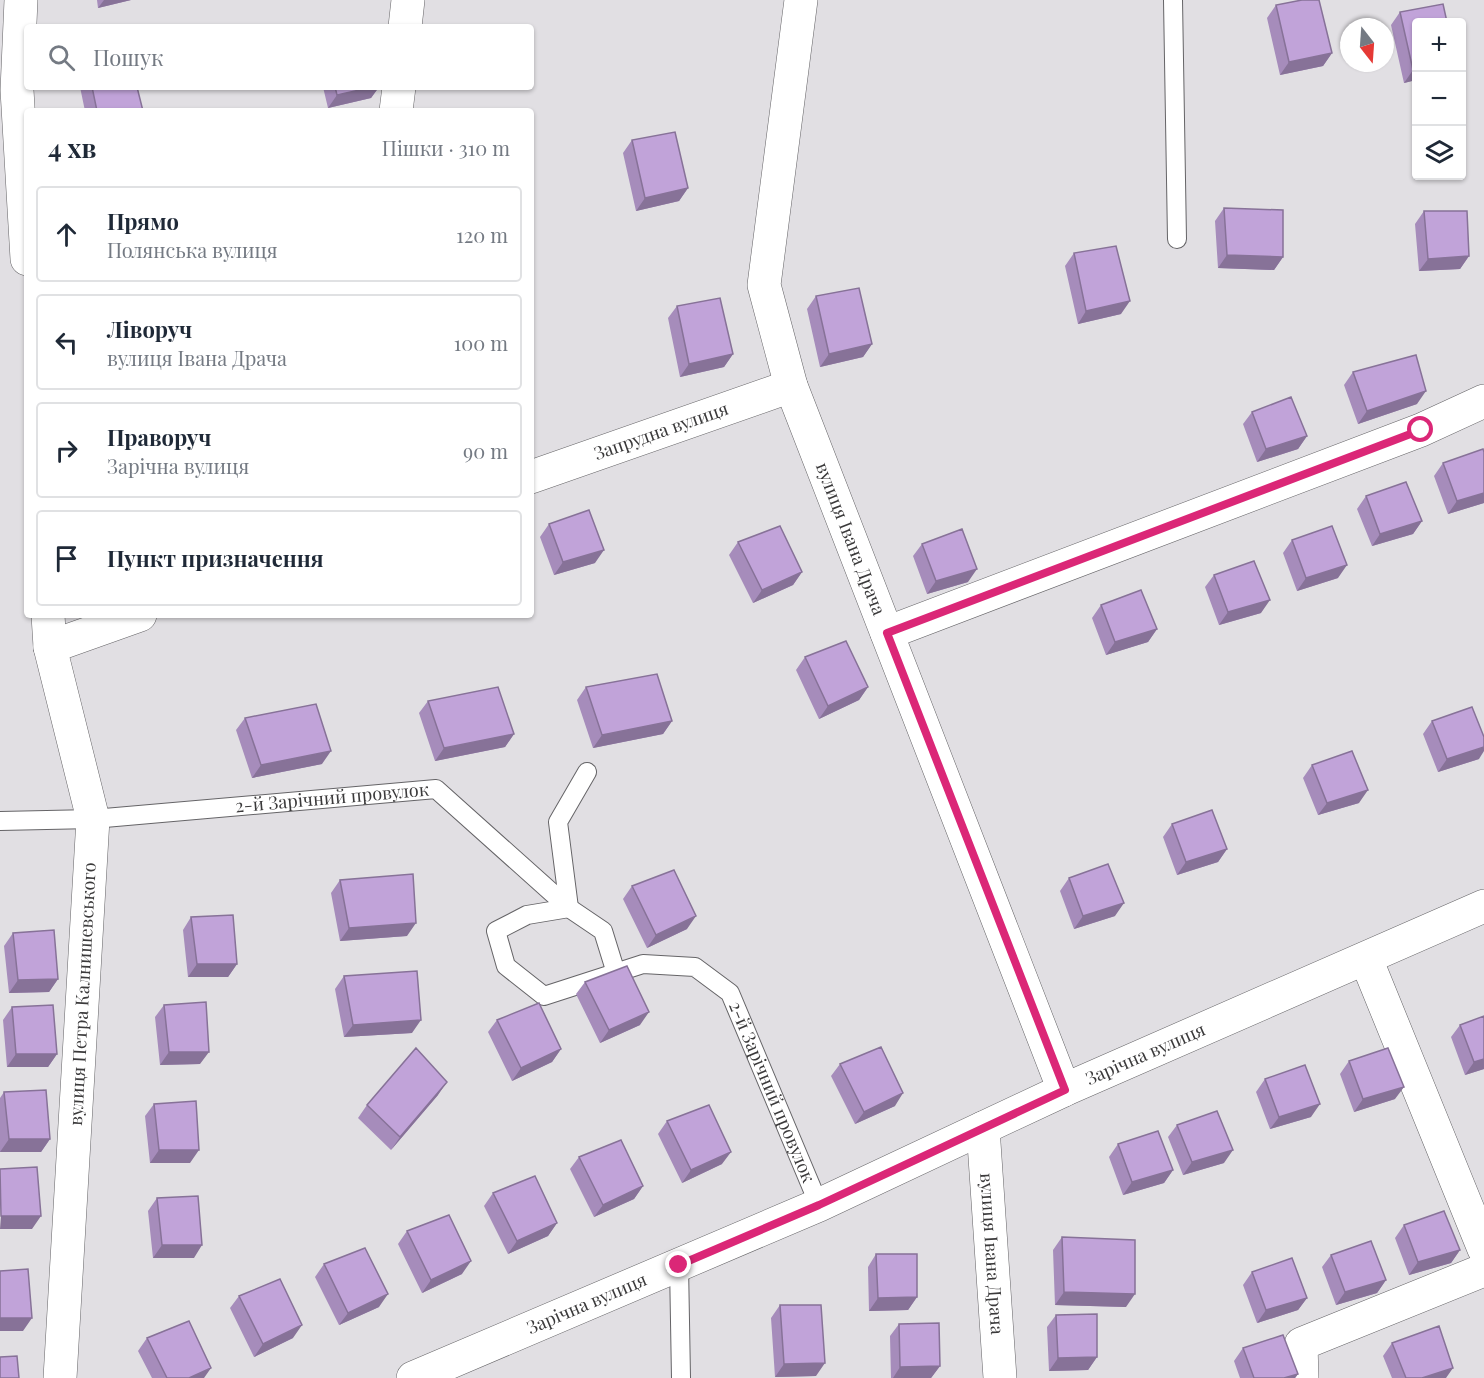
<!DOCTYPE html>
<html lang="uk">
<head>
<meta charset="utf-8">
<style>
	:root { --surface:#fff; --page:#f2f2f3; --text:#1f2937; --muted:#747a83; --line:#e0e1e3 }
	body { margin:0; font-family:"Playfair Display",serif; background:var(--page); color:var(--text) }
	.controls { position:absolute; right:18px; top:18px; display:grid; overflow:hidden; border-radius:6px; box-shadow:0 2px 4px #0004 }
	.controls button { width:54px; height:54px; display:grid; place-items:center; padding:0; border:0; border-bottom:2px solid var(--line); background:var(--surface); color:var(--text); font:30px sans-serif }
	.compass { position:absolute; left:1340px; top:18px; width:54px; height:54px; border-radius:50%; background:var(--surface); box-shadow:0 2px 4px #0004; rotate:163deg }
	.stop { position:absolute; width:18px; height:18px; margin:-14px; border:4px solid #db2777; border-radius:50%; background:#fff }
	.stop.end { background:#db2777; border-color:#fff; box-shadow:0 2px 6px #0008 }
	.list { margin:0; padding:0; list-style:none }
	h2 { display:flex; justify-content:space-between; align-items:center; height:78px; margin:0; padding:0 24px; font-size:26px }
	h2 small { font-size:20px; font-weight:400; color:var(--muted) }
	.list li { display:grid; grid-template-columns:39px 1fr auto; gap:18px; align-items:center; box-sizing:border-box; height:96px; margin:0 12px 12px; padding:0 12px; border:2px solid var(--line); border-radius:6px }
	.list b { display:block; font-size:22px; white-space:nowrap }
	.list p { margin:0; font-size:20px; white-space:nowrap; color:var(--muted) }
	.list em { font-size:20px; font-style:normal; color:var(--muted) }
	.icon { flex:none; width:33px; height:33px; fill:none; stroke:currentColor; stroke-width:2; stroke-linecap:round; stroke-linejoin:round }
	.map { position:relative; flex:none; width:1484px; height:1378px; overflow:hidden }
	.search { position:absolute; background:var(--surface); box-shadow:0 2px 4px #0004; left:24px; top:24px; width:510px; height:66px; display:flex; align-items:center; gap:15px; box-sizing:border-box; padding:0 21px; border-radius:6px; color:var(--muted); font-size:22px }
	.panel { position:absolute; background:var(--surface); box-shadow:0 2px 4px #0004; left:24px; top:108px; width:510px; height:510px; border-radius:6px }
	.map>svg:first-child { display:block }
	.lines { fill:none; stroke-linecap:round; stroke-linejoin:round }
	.lane-casing { stroke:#656467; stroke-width:20 }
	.street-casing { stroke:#656467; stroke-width:34 }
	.lane { stroke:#fff; stroke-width:18 }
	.street { stroke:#fff; stroke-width:33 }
	.wall { fill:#a68cbb }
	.shaded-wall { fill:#877298 }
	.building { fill:#c1a3d9; stroke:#877298; stroke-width:1.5 }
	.route { stroke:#db2777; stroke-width:8 }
	.labels { text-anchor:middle; stroke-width:4.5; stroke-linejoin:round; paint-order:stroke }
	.street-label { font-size:18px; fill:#3b3a3b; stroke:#fff }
</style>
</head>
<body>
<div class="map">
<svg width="1484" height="1378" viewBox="0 0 1484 1378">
	<rect width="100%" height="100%" fill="#e1dfe3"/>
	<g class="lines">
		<g class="lane-casing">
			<g id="lane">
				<path d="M1173,0L1177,239"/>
				<path id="s1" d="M587,772L558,822L569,908L527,915L496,931L506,966L544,996L643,964L695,967L730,993L819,1205"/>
				<path id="s2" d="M0,821L93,819L436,789L569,908L603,931L616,973"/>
				<path d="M679,1265L681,1378"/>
			</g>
		</g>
		<g class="street-casing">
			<g id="street">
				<path d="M21,0L17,90L27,259"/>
				<path id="s3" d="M801,0L764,285L791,386L1064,1090"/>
				<path d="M405,27L408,0"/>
				<path d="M396,111L399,87"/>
				<path id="s4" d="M531,477L791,386"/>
				<path d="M48,615L50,647L93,819L60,1378"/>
				<path d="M887,633L1421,430L1484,401"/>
				<path d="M50,647L140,615"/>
				<path d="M1366,959L1484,1249"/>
				<path id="s5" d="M983,1128L1000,1378"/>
				<path id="s6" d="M413,1378L819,1205L1064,1090L1484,906"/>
				<path d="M1302,1378L1301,1344L1484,1270"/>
			</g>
		</g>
		<use href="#lane" class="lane"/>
		<use href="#street" class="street"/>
	</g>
	<path class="wall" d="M97,0H131L98,8Z
		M1276,5L1332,53L1323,66L1280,75L1267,18Z
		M1400,12L1416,80L1404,83L1391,25Z
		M80,87H137L143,111H85Z
		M323,87H379L371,98L328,108Z
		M632,140L688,188L679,201L636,211L623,153Z
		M1224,208L1283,257L1274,270L1218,268L1215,221Z
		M1424,211L1469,256L1460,269L1419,271L1415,224Z
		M1074,253L1121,314L1078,324L1065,266Z
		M816,296L872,344L863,357L820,367L807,309Z
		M677,306L733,354L724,367L680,377L668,318Z
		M1353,372L1417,404L1358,424L1344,385Z
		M1252,412L1307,436L1298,449L1257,462L1243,424Z
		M1484,452V503L1448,514L1434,476L1443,463Z
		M1366,496L1422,521L1413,534L1372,546L1357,509Z
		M549,524L595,563L554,575L540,537Z
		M1292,540L1338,578L1297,591L1283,553Z
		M738,542L802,572L793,585L753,603L729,555Z
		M922,544L968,582L927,594L913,556Z
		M1214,575L1261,613L1219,625L1205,587Z
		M1101,605L1157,629L1148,642L1106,655L1092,618Z
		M805,657L868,687L859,700L819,719L796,670Z
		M586,687L672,721L663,734L593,748L577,700Z
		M428,701L514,734L505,747L435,761L419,713Z
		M245,718L322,764L252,778L236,730Z
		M1432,721L1479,759L1438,772L1423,734Z
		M1312,765L1359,803L1318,815L1303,778Z
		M1172,824L1227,849L1218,862L1177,875L1163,837Z
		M1069,878L1115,916L1074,929L1060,891Z
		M340,880L407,936L340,941L331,893Z
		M632,886L687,929L647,948L623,899Z
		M191,917L237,964L228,977H188L183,930Z
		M13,933L58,979L49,992L9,993L4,946Z
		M344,976L412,1033L344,1037L335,989Z
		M585,982L640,1025L600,1043L576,994Z
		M164,1005L200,1064L160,1065L155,1017Z
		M12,1007L57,1054L48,1067H7L3,1020Z
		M497,1020L561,1049L552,1062L512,1081L488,1032Z
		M1460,1025L1484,1069L1465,1075L1451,1037Z
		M1349,1061L1395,1099L1354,1112L1340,1074Z
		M840,1064L895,1106L855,1124L831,1076Z
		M1265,1079L1311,1117L1270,1129L1256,1092Z
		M4,1092L50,1139L41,1152H0V1098Z
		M438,1095L391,1150L358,1118L367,1105Z
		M154,1104L190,1163H150L145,1116Z
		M667,1121L722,1164L682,1183L658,1134Z
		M1177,1125L1224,1163L1183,1175L1168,1137Z
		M1118,1144L1173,1170L1164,1183L1123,1195L1109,1157Z
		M579,1157L643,1186L634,1199L594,1217L570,1169Z
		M493,1193L557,1223L548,1236L508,1254L484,1206Z
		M157,1198L194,1258H153L148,1211Z
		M1404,1225L1460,1250L1451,1263L1409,1275L1395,1238Z
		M407,1231L462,1274L422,1293L398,1244Z
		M1062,1237L1126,1307L1055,1305L1053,1250Z
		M876,1254L917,1297L908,1310L869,1311L868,1267Z
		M1331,1255L1386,1280L1377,1293L1336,1305L1322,1267Z
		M324,1264L379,1307L339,1325L315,1277Z
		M1252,1272L1307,1298L1298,1310L1257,1323L1243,1285Z
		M239,1296L293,1338L254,1357L230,1308Z
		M780,1305L816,1376L775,1377L771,1318Z
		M1056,1315L1097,1357L1088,1370L1049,1371L1047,1327Z
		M899,1324L940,1366L931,1378H891L890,1336Z
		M147,1338L204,1378H152L138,1351Z
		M1392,1343L1446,1378H1392L1383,1356Z
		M1243,1348L1298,1374L1295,1378H1240L1234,1361Z"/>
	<path class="shaded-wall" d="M104,0H131L98,8Z
		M1332,53L1323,66L1280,75L1289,62Z
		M1416,69V80L1404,83L1413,70Z
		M373,87H379L371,98L328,108L337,95Z
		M688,188L679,201L636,211L645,198Z
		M1227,255L1283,257L1274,270L1218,268Z
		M1469,256L1460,269L1419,271L1428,259Z
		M1130,301L1121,314L1078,324L1086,311Z
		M872,344L863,357L820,367L829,354Z
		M733,354L724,367L680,377L689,364Z
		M1426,391L1417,404L1358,424L1367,411Z
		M1307,436L1298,449L1257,462L1266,449Z
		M1484,493V503L1448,514L1457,501Z
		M1422,521L1413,534L1372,546L1380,534Z
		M604,550L595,563L554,575L563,562Z
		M1347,565L1338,578L1297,591L1306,578Z
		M977,569L968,582L927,594L936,581Z
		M802,572L793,585L753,603L762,590Z
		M1270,600L1261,613L1219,625L1228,612Z
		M1157,629L1148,642L1106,655L1115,642Z
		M868,687L859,700L819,719L828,706Z
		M672,721L663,734L593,748L602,735Z
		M514,734L505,747L435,761L444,748Z
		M1484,747V751L1479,759L1438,772L1447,759Z
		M331,751L322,764L252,778L261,765Z
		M1368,790L1359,803L1318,815L1327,803Z
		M1227,849L1218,862L1177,875L1186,862Z
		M1124,903L1115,916L1074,929L1083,916Z
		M696,916L687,929L647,948L656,935Z
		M416,923L407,936L340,941L349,928Z
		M197,964H237L228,977H188Z
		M58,979L49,992L9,993L18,980Z
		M649,1012L640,1025L600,1043L609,1030Z
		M421,1020L412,1033L344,1037L353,1025Z
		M561,1049L552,1062L512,1081L521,1068Z
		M169,1052H209L200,1064L160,1065Z
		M16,1054H57L48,1067H7Z
		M1484,1059V1069L1465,1075L1474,1062Z
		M447,1082L438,1095L391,1150L400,1137Z
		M1404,1087L1395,1099L1354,1112L1363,1099Z
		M903,1093L895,1106L855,1124L864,1112Z
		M1320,1104L1311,1117L1270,1129L1279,1117Z
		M9,1139H50L41,1152H0Z
		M159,1150H199L190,1163H150Z
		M1233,1150L1224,1163L1183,1175L1192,1162Z
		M731,1152L722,1164L682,1183L691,1170Z
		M1173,1170L1164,1183L1123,1195L1132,1182Z
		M643,1186L634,1199L594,1217L603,1205Z
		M1,1216H41L32,1229H0Z
		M557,1223L548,1236L508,1254L517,1241Z
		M162,1245H202L194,1258H153Z
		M1460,1250L1451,1263L1409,1275L1418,1262Z
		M471,1261L462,1274L422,1293L431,1280Z
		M1386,1280L1377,1293L1336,1305L1345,1292Z
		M1064,1292L1135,1294L1126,1307L1055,1305Z
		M388,1294L379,1307L339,1325L348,1313Z
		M917,1297L908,1310L869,1311L878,1298Z
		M1307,1298L1298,1310L1257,1323L1266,1310Z
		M0,1318H32L23,1331H0Z
		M302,1325L293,1338L254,1357L263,1344Z
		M1097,1357L1088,1370L1049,1371L1058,1358Z
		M825,1363L816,1376L775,1377L784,1364Z
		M940,1366L931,1378H893L900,1367Z
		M211,1368L204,1378H189Z
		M1453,1368L1446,1378H1422Z
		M1298,1374L1295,1378H1284Z"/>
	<path class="building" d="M1302,0H1319L1332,53L1289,62L1276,5Z
		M1443,4L1447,22H1416V69L1413,70L1400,12Z
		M92,87H137L143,111H97Z
		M335,87H373L337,95Z
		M675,132L688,188L645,198L632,140Z
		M1224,208L1283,210V257L1227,255Z
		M1424,211H1467L1469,256L1428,259Z
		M1116,246L1130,301L1086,311L1074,253Z
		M859,288L872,344L829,354L816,296Z
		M720,298L733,354L689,364L677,306Z
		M1416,355L1426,391L1367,411L1353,372Z
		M1291,397L1307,436L1266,449L1252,412Z
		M1483,449L1484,452V493L1457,501L1443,463Z
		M1406,482L1422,521L1380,534L1366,496Z
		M589,510L604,550L563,562L549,524Z
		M780,526L802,572L762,590L738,542Z
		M1332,526L1347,565L1306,578L1292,540Z
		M962,529L977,569L936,581L922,544Z
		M1254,561L1270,600L1228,612L1214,575Z
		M1141,590L1157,629L1115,642L1101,605Z
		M846,641L868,687L828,706L805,657Z
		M657,674L672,721L602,735L586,687Z
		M498,687L514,734L444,748L428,701Z
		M316,704L331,751L261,765L245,718Z
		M1472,707L1484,737V747L1447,759L1432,721Z
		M1352,751L1368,790L1327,803L1312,765Z
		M1212,810L1227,849L1186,862L1172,824Z
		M1108,864L1124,903L1083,916L1069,878Z
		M674,870L696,916L656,935L632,886Z
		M413,874L416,923L349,928L340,880Z
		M233,915L237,964H197L191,917Z
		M54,930L58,979L18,980L13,933Z
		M627,966L649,1012L609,1030L585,982Z
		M417,971L421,1020L353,1025L344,976Z
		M206,1002L209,1052H169L164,1005Z
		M539,1003L561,1049L521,1068L497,1020Z
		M53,1005L57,1054H16L12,1007Z
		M1484,1016V1059L1474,1062L1460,1025Z
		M881,1047L903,1093L864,1112L840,1064Z
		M416,1048L447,1082L400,1137L367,1105Z
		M1388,1048L1404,1087L1363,1099L1349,1061Z
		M1305,1065L1320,1104L1279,1117L1265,1079Z
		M46,1090L50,1139H9L4,1092Z
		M196,1101L199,1150H159L154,1104Z
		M709,1105L731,1152L691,1170L667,1121Z
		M1217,1111L1233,1150L1192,1162L1177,1125Z
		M1158,1131L1173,1170L1132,1182L1118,1144Z
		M621,1140L643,1186L603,1205L579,1157Z
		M37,1167L41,1216H1L0,1169Z
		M535,1176L557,1223L517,1241L493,1193Z
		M198,1196L202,1245H162L157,1198Z
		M1444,1211L1460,1250L1418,1262L1404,1225Z
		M449,1215L471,1261L431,1280L407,1231Z
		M1062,1237L1135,1240V1294L1064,1292Z
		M1371,1241L1386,1280L1345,1292L1331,1255Z
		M365,1248L388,1294L348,1313L324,1264Z
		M876,1254H917V1297L878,1298Z
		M1292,1258L1307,1298L1266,1310L1252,1272Z
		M28,1269L32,1318H0V1271Z
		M280,1279L302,1325L263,1344L239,1296Z
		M780,1305H821L825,1363L784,1364Z
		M1097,1314V1357L1058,1358L1056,1315Z
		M189,1321L211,1368L189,1378H167L147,1338Z
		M939,1323L940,1366L900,1367L899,1324Z
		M1439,1326L1453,1368L1422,1378H1406L1392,1343Z
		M1283,1335L1298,1374L1284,1378H1254L1243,1348Z
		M17,1356L19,1378H0V1357Z"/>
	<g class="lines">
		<path class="route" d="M679,1265L819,1205L1065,1090L887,633L1421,430"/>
	</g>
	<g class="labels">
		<g class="street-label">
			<text dy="6" stroke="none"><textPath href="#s4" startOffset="138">Запрудна вулиця</textPath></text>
			<text dy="6" stroke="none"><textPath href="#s3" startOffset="556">вулиця Івана Драча</textPath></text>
			<text dy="6" stroke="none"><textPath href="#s2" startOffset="333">2-й Зарічний провулок</textPath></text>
			<text transform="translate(83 994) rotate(-87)" y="6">вулиця Петра Калнишевського</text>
			<text dy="6" stroke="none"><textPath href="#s6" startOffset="801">Зарічна вулиця</textPath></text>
			<text dy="6" stroke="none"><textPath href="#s1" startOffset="614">2-й Зарічний провулок</textPath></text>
			<text dy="6" stroke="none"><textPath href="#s5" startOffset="126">вулиця Івана Драча</textPath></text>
			<text dy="6" stroke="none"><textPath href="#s6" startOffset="189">Зарічна вулиця</textPath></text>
		</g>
	</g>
</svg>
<div class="controls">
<button>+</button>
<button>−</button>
<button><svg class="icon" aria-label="layers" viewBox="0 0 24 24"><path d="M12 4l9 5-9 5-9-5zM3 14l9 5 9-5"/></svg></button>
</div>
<svg class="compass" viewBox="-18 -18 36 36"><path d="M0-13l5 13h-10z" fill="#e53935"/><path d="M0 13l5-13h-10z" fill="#747a83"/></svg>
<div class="stop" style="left:1421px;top:430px"></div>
<div class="stop end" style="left:679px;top:1265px"></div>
<div class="search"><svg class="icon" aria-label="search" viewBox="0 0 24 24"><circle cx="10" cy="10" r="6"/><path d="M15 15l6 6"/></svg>Пошук</div>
<section class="panel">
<h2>4 хв<small>Пішки · 310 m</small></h2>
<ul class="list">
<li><svg class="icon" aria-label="ahead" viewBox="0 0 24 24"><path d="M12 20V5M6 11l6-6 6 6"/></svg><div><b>Прямо</b><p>Полянська вулиця</p></div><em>120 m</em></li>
<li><svg class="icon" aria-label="left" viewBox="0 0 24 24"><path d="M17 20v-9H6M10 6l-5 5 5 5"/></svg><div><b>Ліворуч</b><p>вулиця Івана Драча</p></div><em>100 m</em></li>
<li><svg class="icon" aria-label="right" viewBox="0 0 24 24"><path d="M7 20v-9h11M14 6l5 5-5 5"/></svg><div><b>Праворуч</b><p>Зарічна вулиця</p></div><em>90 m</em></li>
<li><svg class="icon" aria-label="arrive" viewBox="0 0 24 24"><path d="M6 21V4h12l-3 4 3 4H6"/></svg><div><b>Пункт призначення</b></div></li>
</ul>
</section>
</div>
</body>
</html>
